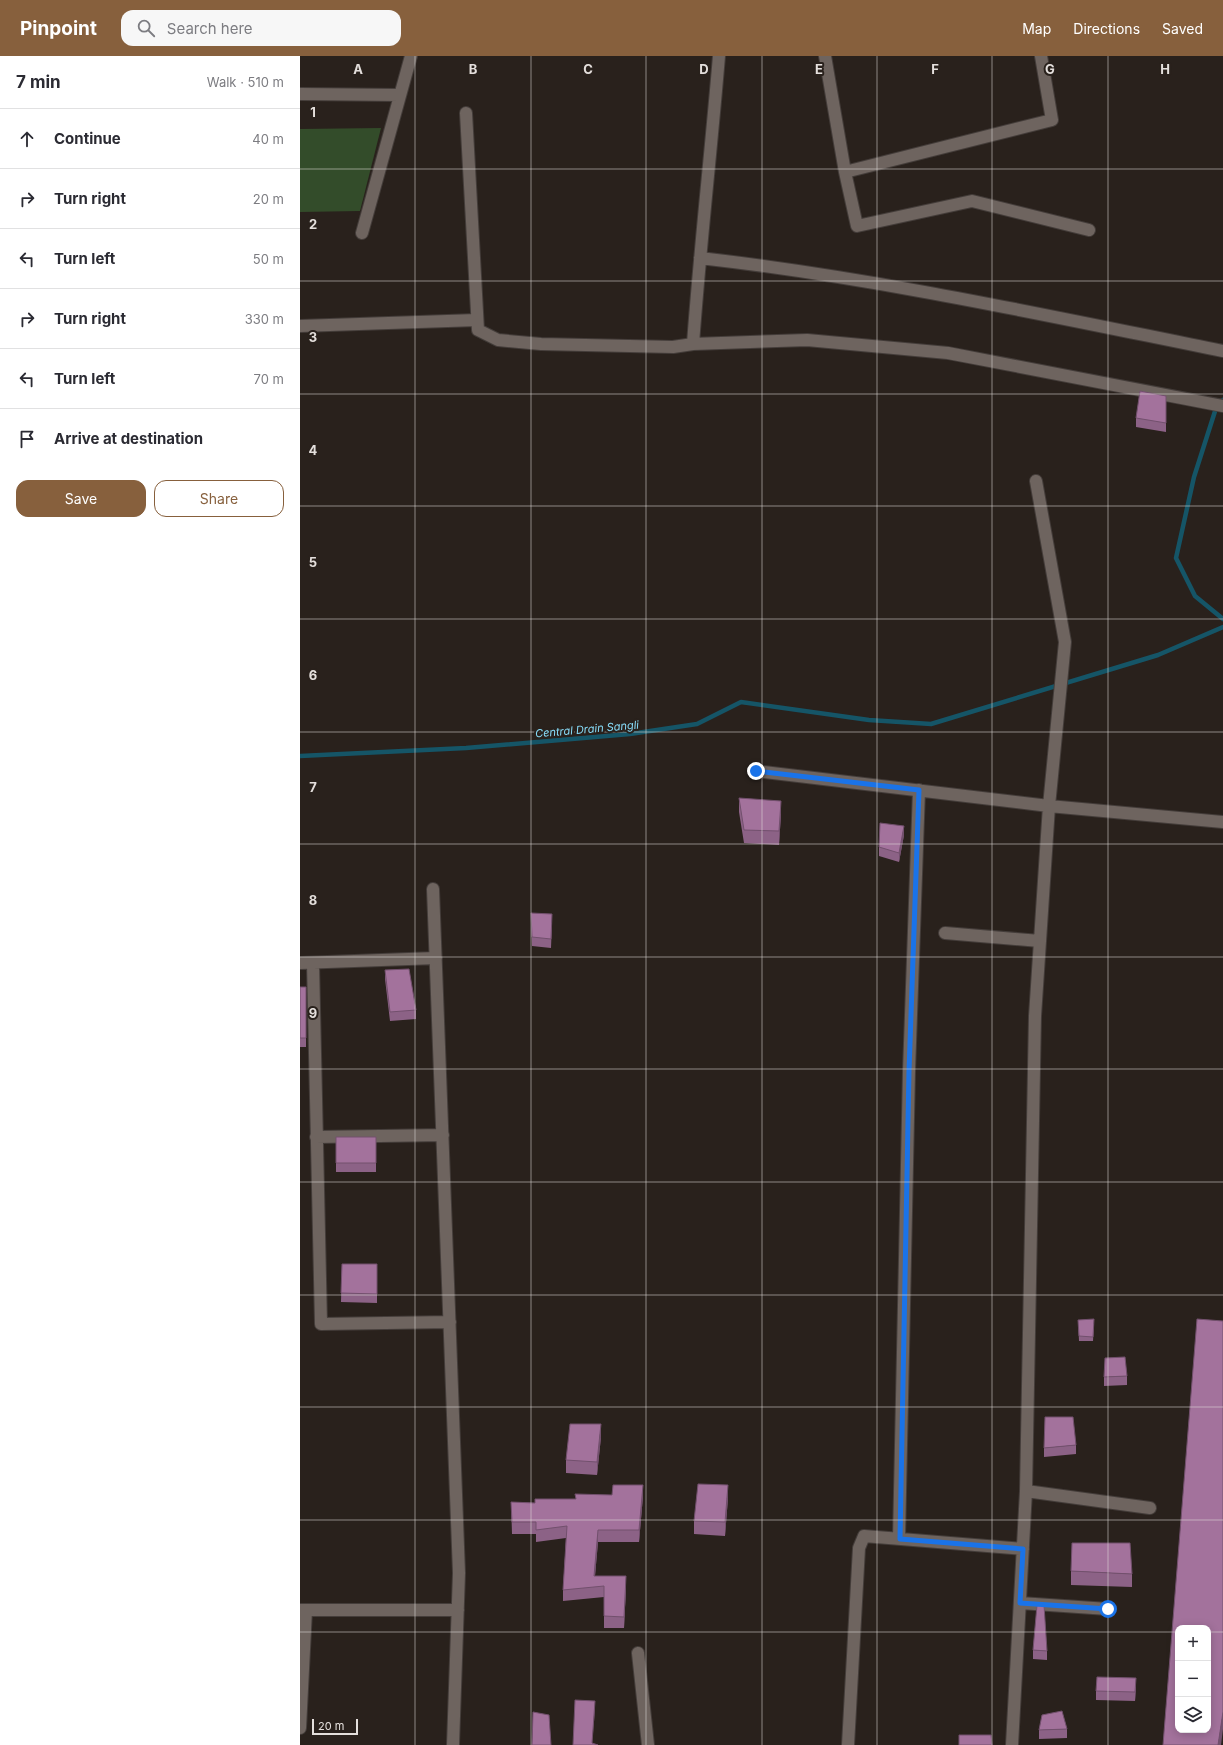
<!DOCTYPE html>
<html lang="en">
<head>
<meta charset="utf-8">
<style>
	:root { --surface:#fff; --page:#f7f7f7; --text:#2b2b33; --muted:#7c7c81; --line:#e1e1e2; --accent:#87603d }
	body { margin:0; font-family:Inter,sans-serif; background:var(--page); color:var(--text) }
	.controls { position:absolute; right:12px; bottom:12px; display:grid; overflow:hidden; border-radius:8px; box-shadow:0 2px 10px #0003 }
	.controls button { width:36px; height:36px; display:grid; place-items:center; padding:0; border:0; border-bottom:1px solid var(--line); background:var(--surface); color:var(--text); font:20px sans-serif }
	.scale { position:absolute; left:12px; bottom:10px; width:46px; box-sizing:border-box; padding-left:4px; border:2px solid #e4dfdc; border-top:0; font-size:11px; line-height:14px; white-space:nowrap; color:#e4dfdc; -webkit-text-stroke:3px #29211c; paint-order:stroke }
	.stop { position:absolute; width:12px; height:12px; margin:-9px; border:3px solid #1a73e8; border-radius:50%; background:#fff }
	.stop.end { background:#1a73e8; border-color:#fff; box-shadow:0 1px 4px #0008 }
	.list { margin:0; padding:0; list-style:none }
	h2 { display:flex; justify-content:space-between; align-items:center; height:52px; margin:0; padding:0 16px; font-size:17px }
	h2 small { font-size:13px; font-weight:400; color:var(--muted) }
	.list li { display:grid; grid-template-columns:26px 1fr auto; gap:12px; align-items:center; box-sizing:border-box; height:60px; padding:0 16px; border-top:1px solid var(--line) }
	.list b { display:block; font-size:15px; white-space:nowrap }
	.list em { font-size:13px; font-style:normal; color:var(--muted) }
	.actions { display:flex; gap:8px; padding:12px 16px }
	.actions a { flex:1; padding:9px 0; border:1px solid var(--accent); border-radius:12px; text-align:center; font-size:14px; color:var(--accent) }
	.actions .main { background:var(--accent); color:#fff }
	.icon { flex:none; width:22px; height:22px; fill:none; stroke:currentColor; stroke-width:2; stroke-linecap:round; stroke-linejoin:round }
	.map { position:relative; flex:none; width:923px; height:1689px; overflow:hidden }
	header { display:flex; align-items:center; gap:24px; box-sizing:border-box; height:56px; padding:0 20px; background:var(--accent); color:#fff }
	header strong { font-size:19px }
	nav { display:flex; gap:22px; margin-inline-start:auto; font-size:14px }
	.search { width:280px; height:36px; background:var(--page); display:flex; align-items:center; gap:10px; box-sizing:border-box; padding:0 14px; border-radius:12px; color:var(--muted); font-size:15px }
	main { display:flex }
	aside { flex:1; background:var(--surface) }
	.map>svg:first-child { display:block }
	.green { fill:#334c2a }
	.lines { fill:none; stroke-linecap:round; stroke-linejoin:round }
	.stream { stroke:#155567; stroke-width:4.5 }
	.street-casing { stroke:#443d3a; stroke-width:14 }
	.street { stroke:#6e645f; stroke-width:12 }
	.wall { fill:#8c6286 }
	.shaded-wall { fill:#72506d }
	.building { fill:#a3729c; stroke:#72506d; fill-rule:evenodd }
	.route { stroke:#1a73e8; stroke-width:5 }
	.grid { fill:none; stroke:#e4dfdc; stroke-width:1; stroke-opacity:0.55 }
	.labels { text-anchor:middle; stroke-width:4; stroke-linejoin:round; paint-order:stroke }
	.water-label { font-size:11px; font-style:italic; fill:#88defb; stroke:#29211c }
	.grid-label { font-size:13px; text-anchor:middle; font-weight:bold; fill:#e4dfdc; stroke:#29211c; stroke-width:4; stroke-linejoin:round; paint-order:stroke }
</style>
</head>
<body>
<header>
<strong>Pinpoint</strong>
<div class="search"><svg class="icon" aria-label="search" viewBox="0 0 24 24"><circle cx="10" cy="10" r="6"/><path d="M15 15l6 6"/></svg>Search here</div>
<nav><a>Map</a><a>Directions</a><a>Saved</a></nav>
</header>
<main>
<aside>
<h2>7 min<small>Walk · 510 m</small></h2>
<ul class="list">
<li><svg class="icon" aria-label="ahead" viewBox="0 0 24 24"><path d="M12 20V5M6 11l6-6 6 6"/></svg><div><b>Continue</b></div><em>40 m</em></li>
<li><svg class="icon" aria-label="right" viewBox="0 0 24 24"><path d="M7 20v-9h11M14 6l5 5-5 5"/></svg><div><b>Turn right</b></div><em>20 m</em></li>
<li><svg class="icon" aria-label="left" viewBox="0 0 24 24"><path d="M17 20v-9H6M10 6l-5 5 5 5"/></svg><div><b>Turn left</b></div><em>50 m</em></li>
<li><svg class="icon" aria-label="right" viewBox="0 0 24 24"><path d="M7 20v-9h11M14 6l5 5-5 5"/></svg><div><b>Turn right</b></div><em>330 m</em></li>
<li><svg class="icon" aria-label="left" viewBox="0 0 24 24"><path d="M17 20v-9H6M10 6l-5 5 5 5"/></svg><div><b>Turn left</b></div><em>70 m</em></li>
<li><svg class="icon" aria-label="arrive" viewBox="0 0 24 24"><path d="M6 21V4h12l-3 4 3 4H6"/></svg><div><b>Arrive at destination</b></div></li>
</ul>
<div class="actions"><a class="main">Save</a><a>Share</a></div>
</aside>
<div class="map">
<svg width="923" height="1689" viewBox="0 0 923 1689">
	<rect width="100%" height="100%" fill="#29211c"/>
	<path class="green" d="M81,72L60,155L0,156V73Z"/>
	<g class="lines">
		<path class="stream" d="M923,344L917,349L894,421L876,502L895,540L923,563
			M0,700L166,692L330,678L397,668L441,646L569,664L631,668L858,599L923,571"/>
		<g class="street-casing">
			<path id="street" d="M419,0C411,96 400,192 393,288L507,284L648,297L923,350
				M525,0L545,116L752,64L741,0
				M0,38L100,39
				M166,57L178,274L198,284L241,288L373,291L393,288
				M545,116L557,170L672,145L789,174
				M62,177L111,0
				M400,202C576,222 749,260 923,295
				M0,270L177,264
				M456,715L749,750L923,766
				M133,833L159,1517L153,1689
				M645,877L740,885
				M0,907L136,902
				M13,907L21,1268L150,1266
				M16,1081L143,1079
				M726,1435L850,1452
				M599,1483L609,1015L619,734
				M720,1547L808,1553
				M0,1554H158
				M338,1597L348,1689
				M0,1672L6,1554
				M548,1689L559,1492L564,1480L723,1493
				M712,1689L726,1435L735,960L749,750L765,586L736,425"/>
		</g>
		<use href="#street" class="street"/>
	</g>
	<path class="wall" d="M866,340V376L836,371V362Z
		M439,742L481,758L479,789L444,787L439,756Z
		M604,779L599,806L579,800V791Z
		M231,857L252,867L251,892L232,890Z
		M85,914L116,954V963L90,965L85,923Z
		M0,931H6V991H0Z
		M36,1081H76V1116H36Z
		M42,1208H77V1247L41,1246Z
		M778,1264L794,1268L793,1285H779Z
		M827,1320V1329L804,1330V1321Z
		M301,1381L297,1419L266,1417V1404Z
		M776,1389V1398L744,1401V1392Z
		M343,1440L339,1486H298L295,1520L326,1532L324,1572H304V1541L263,1545V1534L266,1482L236,1486V1478H212L211,1446L235,1447L275,1443Z
		M428,1442L425,1480L394,1478V1465Z
		M771,1515L832,1518V1531L771,1529Z
		M733,1594L747,1595V1604L733,1603Z
		M836,1631L835,1645L796,1644V1635Z
		M767,1673V1682L739,1683V1674Z"/>
	<path class="shaded-wall" d="M481,745V758L479,789V775Z
		M604,770V779L599,806V797Z
		M301,1368V1381L297,1419V1406Z
		M343,1429V1440L339,1486V1474Z
		M428,1429V1442L425,1480V1466Z
		M298,1474V1486L294,1531V1520Z
		M326,1520V1532L324,1572V1561Z
		M836,1622V1631L835,1645V1636Z
		M295,1645V1654L292,1689Z
		M923,1656V1673L921,1689H918Z"/>
	<path class="building" d="M840,335L866,340V367L836,362Z
		M439,742L481,745L479,775L444,774Z
		M580,767L604,770L599,797L579,791Z
		M231,857L252,858L251,883L232,881Z
		M109,913L116,954L90,956L85,914Z
		M0,931H6V982H0Z
		M36,1081H76V1107H36Z
		M42,1208H77V1238L41,1237Z
		M794,1263L793,1281L779,1280L778,1264Z
		M897,1263L923,1265V1656L918,1689H863ZM878,1572H908V1674H878Z
		M825,1301L827,1320L804,1321L805,1302Z
		M745,1361H773L776,1389L744,1392Z
		M270,1368H301L297,1406L266,1404Z
		M398,1428L428,1429L425,1466L394,1465Z
		M313,1429H343L339,1474H298L294,1520H326L324,1561L304,1560V1530L263,1534L267,1470L236,1474V1466H212L211,1446L235,1447V1443H276L275,1438L312,1439Z
		M772,1487H830L832,1518L771,1515Z
		M737,1549H744L747,1595L733,1594Z
		M797,1621L836,1622L835,1636L796,1635Z
		M275,1644L295,1645L292,1687L298,1689H273Z
		M762,1655L767,1673L739,1674L742,1659Z
		M233,1656L249,1659L251,1689H232Z
		M659,1679H691L692,1689H659Z"/>
	<g class="lines">
		<path class="route" d="M456,715L619,734L609,1015L600,1483L723,1493L720,1547L808,1553"/>
	</g>
	<path class="grid" d="M115,0V1689M231,0V1689M346,0V1689M462,0V1689M577,0V1689M692,0V1689M808,0V1689M0,113H923M0,225H923M0,338H923M0,450H923M0,563H923M0,676H923M0,788H923M0,901H923M0,1013H923M0,1126H923M0,1239H923M0,1351H923M0,1464H923M0,1576H878M908,1576H923"/>
	<g class="labels">
		<g class="water-label">
			<text transform="translate(287 673) rotate(-5)" y="4">Central Drain Sangli</text>
		</g>
	</g>
	<g class="grid-label">
		<text x="58" y="18">A</text>
		<text x="173" y="18">B</text>
		<text x="288" y="18">C</text>
		<text x="404" y="18">D</text>
		<text x="519" y="18">E</text>
		<text x="635" y="18">F</text>
		<text x="750" y="18">G</text>
		<text x="865" y="18">H</text>
		<text x="13" y="61">1</text>
		<text x="13" y="173">2</text>
		<text x="13" y="286">3</text>
		<text x="13" y="399">4</text>
		<text x="13" y="511">5</text>
		<text x="13" y="624">6</text>
		<text x="13" y="736">7</text>
		<text x="13" y="849">8</text>
		<text x="13" y="962">9</text>
	</g>
</svg>
<div class="controls">
<button>+</button>
<button>−</button>
<button><svg class="icon" aria-label="layers" viewBox="0 0 24 24"><path d="M12 4l9 5-9 5-9-5zM3 14l9 5 9-5"/></svg></button>
</div>
<div class="scale">20 m</div>
<div class="stop" style="left:808px;top:1553px"></div>
<div class="stop end" style="left:456px;top:715px"></div>
</div>
</main>
</body>
</html>
